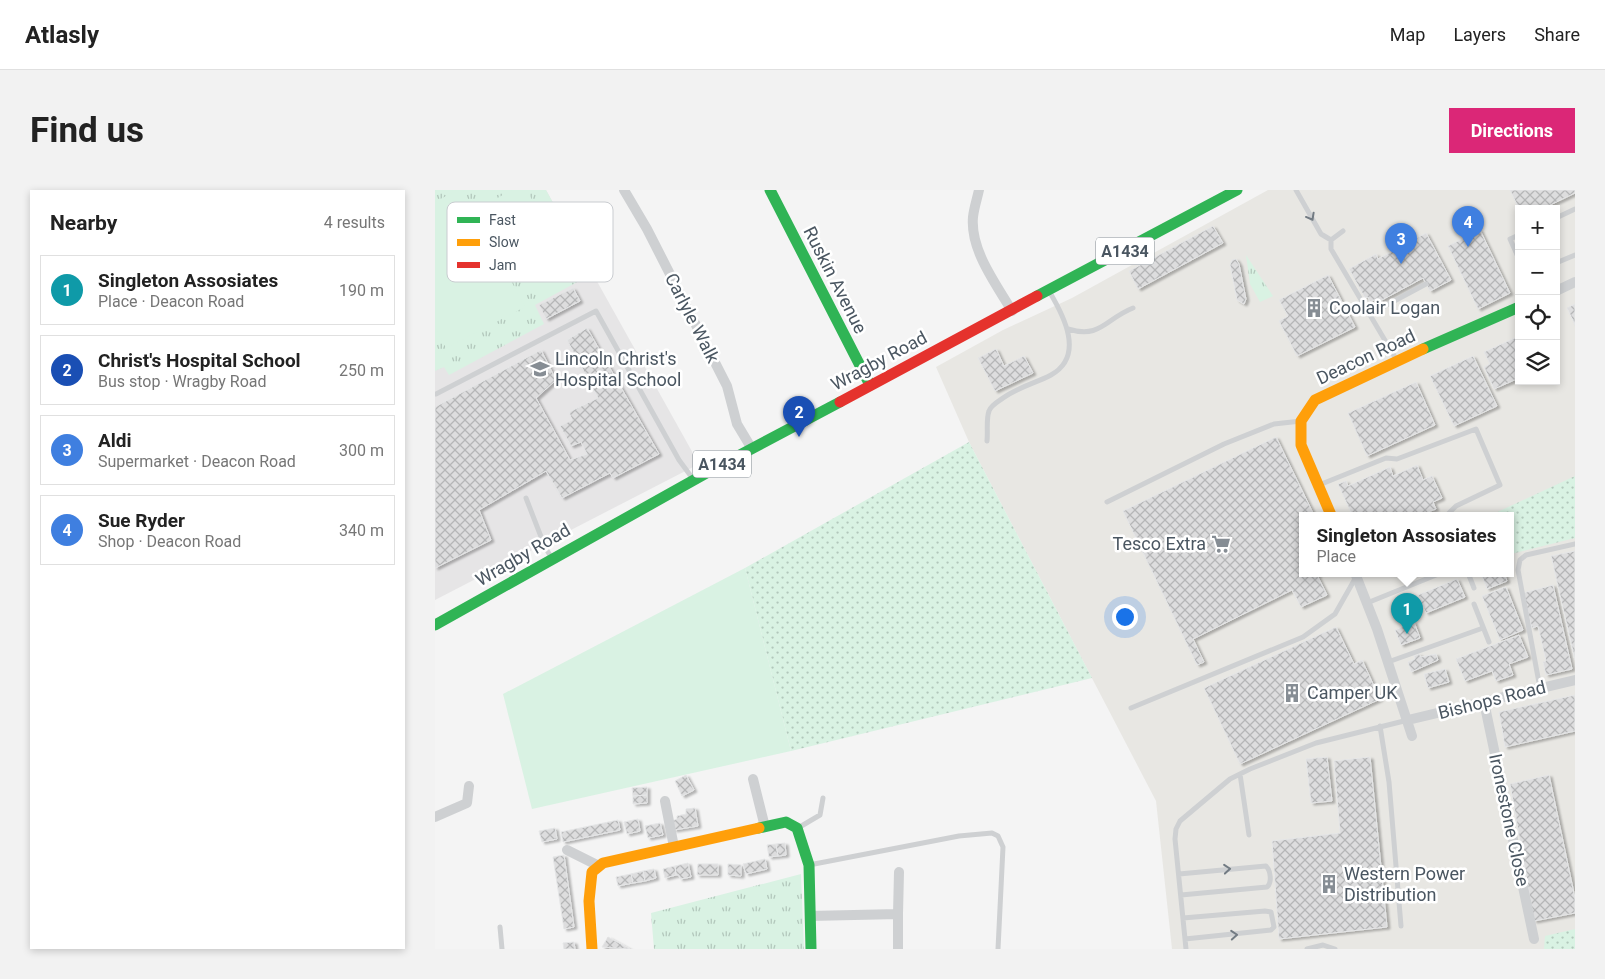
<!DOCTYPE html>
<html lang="en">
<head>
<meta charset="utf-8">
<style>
	:root { --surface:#fff; --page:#f2f2f2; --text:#222; --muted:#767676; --line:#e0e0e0; --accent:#db2777 }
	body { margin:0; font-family:Roboto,sans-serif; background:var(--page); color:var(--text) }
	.controls { position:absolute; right:15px; top:15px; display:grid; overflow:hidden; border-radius:0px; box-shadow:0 2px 8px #0003 }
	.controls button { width:45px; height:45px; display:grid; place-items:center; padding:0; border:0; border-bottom:1px solid var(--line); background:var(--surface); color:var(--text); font:25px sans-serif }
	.you { position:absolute; left:689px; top:426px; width:18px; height:18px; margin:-12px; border:4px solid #fff; border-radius:50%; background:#1a73e8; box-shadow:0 0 0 8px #1a73e833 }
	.badge { display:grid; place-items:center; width:32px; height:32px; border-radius:50%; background:var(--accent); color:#fff; font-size:16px; font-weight:700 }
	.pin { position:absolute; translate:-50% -41px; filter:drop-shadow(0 1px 2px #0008) }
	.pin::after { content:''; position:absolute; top:26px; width:18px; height:15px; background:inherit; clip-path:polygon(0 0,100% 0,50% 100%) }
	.popup { position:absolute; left:864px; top:322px; width:215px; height:65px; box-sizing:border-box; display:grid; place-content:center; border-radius:0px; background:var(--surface); filter:drop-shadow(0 1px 4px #0005); font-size:16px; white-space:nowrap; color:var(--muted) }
	.popup b { font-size:19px; color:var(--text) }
	.popup::after { content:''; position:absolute; left:50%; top:100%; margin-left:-10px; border:10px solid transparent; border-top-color:var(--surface) }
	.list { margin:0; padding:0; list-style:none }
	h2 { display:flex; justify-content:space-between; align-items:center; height:65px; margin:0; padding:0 20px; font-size:21px }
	h2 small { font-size:16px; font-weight:400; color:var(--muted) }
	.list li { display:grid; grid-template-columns:32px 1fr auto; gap:15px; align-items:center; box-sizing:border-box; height:70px; margin:0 10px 10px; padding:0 10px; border:1px solid var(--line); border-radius:0px }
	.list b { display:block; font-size:19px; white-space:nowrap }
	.list p { margin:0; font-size:16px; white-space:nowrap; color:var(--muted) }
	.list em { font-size:16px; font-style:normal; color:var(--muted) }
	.icon { flex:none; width:28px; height:28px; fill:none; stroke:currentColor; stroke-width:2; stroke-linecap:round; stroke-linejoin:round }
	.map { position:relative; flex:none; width:1140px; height:759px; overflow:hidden; border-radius:0px }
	header { display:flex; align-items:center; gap:30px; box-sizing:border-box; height:70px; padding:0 25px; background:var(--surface); border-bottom:1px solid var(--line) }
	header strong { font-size:24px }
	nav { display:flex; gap:28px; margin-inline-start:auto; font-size:18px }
	.intro { display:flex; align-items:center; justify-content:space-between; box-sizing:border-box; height:120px; padding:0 30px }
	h1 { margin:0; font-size:35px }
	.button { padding:12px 22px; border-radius:0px; background:var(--accent); color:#fff; font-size:18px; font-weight:700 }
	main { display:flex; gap:30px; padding:0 30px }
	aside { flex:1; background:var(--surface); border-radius:0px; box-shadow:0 2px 8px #0003 }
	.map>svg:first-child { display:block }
	.commercial { fill:#e8e7e3; fill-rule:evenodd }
	.education { fill:#e6e5e6 }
	.grass { fill:url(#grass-dots) }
	.park { fill:url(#park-tufts) }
	.garden { fill:#d9f2e3 }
	.building { fill:url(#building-cross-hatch); stroke:#e5e6e7; filter:url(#shadow) }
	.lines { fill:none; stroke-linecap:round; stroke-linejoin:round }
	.lane { stroke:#ced0d2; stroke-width:5 }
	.street { stroke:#ced0d2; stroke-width:10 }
	.fast { stroke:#30b455; stroke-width:11 }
	.slow { stroke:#ff9f0a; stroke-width:11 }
	.jam { stroke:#e5322d; stroke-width:11 }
	.oneway { stroke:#727b83 }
	.labels { text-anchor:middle; stroke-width:5; stroke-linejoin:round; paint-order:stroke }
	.shield { fill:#fff; stroke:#808990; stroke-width:1 }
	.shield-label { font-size:16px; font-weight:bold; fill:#4a5661 }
	.street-label { font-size:18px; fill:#4a5661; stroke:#fff }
	.poi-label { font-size:18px; fill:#4a5661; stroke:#fff; text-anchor:start }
	.key { fill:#fff; stroke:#c9ccd0; stroke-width:1 }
	.key-label { font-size:14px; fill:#4a5661 }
</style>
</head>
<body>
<header>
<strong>Atlasly</strong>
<nav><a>Map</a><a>Layers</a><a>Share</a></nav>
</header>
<div class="intro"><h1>Find us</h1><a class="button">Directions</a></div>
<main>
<aside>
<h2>Nearby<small>4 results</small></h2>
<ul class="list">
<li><span class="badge" style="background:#0f9aa8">1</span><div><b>Singleton Assosiates</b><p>Place · Deacon Road</p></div><em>190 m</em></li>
<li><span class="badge" style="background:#1a4fb4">2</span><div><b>Christ's Hospital School</b><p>Bus stop · Wragby Road</p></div><em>250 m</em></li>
<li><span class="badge" style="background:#3f7fe0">3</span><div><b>Aldi</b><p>Supermarket · Deacon Road</p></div><em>300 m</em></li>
<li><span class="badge" style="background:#3f7fe0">4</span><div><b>Sue Ryder</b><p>Shop · Deacon Road</p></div><em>340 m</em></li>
</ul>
</aside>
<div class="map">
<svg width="1140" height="759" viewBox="0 0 1140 759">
	<defs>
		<pattern id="grass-dots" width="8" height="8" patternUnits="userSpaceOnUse" patternTransform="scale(1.25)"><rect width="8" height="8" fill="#d9f2e3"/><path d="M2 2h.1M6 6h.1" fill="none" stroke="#b2c7bb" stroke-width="1.8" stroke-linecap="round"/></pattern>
		<pattern id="park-tufts" width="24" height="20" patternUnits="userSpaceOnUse" patternTransform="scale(1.25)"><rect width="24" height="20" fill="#d9f2e3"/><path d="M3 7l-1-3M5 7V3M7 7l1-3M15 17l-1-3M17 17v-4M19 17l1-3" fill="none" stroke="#b2c7bb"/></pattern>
		<pattern id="building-cross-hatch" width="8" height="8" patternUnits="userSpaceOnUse" patternTransform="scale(1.25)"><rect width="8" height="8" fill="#ddddde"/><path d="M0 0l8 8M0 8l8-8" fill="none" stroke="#b5b6b7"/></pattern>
		<filter id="shadow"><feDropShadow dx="3" dy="2" stdDeviation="1" flood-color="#0004"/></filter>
	</defs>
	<rect width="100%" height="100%" fill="#f4f4f4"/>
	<path class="commercial" d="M833,0H1140V759H737L721,611L534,252L501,177L568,140L637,108ZM1084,19H1121V191H1084ZM868,325H1076V383H868Z"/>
	<path class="education" d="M0,0H111L264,274L0,410Z"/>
	<path class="grass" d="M534,252L657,488L356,561L310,378Z
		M1140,286V348L1076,364V325H1056Z
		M1140,739V759H1109L1110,746Z"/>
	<path class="park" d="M0,0H111L157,84L100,115L109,134L14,185L9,177L0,181Z
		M811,65L838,106L825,112L815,94Z
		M366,684L369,759H219L216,723Z"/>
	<path class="garden" d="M22,0H28L90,117L11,158L0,137V12Z
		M77,0H92L97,10L65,26L57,11Z
		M99,14L107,28L75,45L67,31Z
		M111,36L120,51L87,69L79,53Z
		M122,55L130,71L98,88L90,72Z
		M132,76L140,91L108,107L100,91Z
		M310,378L356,561L97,619L68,504Z"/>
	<path class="building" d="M1075,0H1140V3L1107,19H1084Z
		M778,36L788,53L703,99L694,81Z
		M1045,40L1075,103L1043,119L1013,56Z
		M991,43L1016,90L995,101L988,88L945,111L943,108L935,112L933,107L930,108L914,79L941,64L943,69Z
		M801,69L804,74L811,109L809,114L802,110L795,75L797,70Z
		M893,85L920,137L862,166L844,131L853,126L844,110Z
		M138,98L145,111L111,129L104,115Z
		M1140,114V135L1132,118Z
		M152,138L224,264L178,288L175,283L127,308L111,281L44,320L56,350L0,378V217L106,160L121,190L101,208L135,270L152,264L146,252L136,256L125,236L137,230L134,222L163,208L132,150Z
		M1084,146V188L1059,199L1049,177L1055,174L1049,162Z
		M561,159L569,176L589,166L598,183L560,201L543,168Z
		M1038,166L1062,216L1019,236L995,186Z
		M981,192L1000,235L932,266L913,223Z
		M841,247L879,325H868V383H886L882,385L892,405L866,417L857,400L758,449L769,472L762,475L688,321Z
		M982,275L988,290L997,286L1007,308L998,312L1001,319L985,325H917L903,294L911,291L913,296L955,277L958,286Z
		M1140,361V470L1116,366Z
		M1046,383H1069L1072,391L1052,399Z
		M1022,389L1030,407L991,423L983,405Z
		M1118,395L1137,479L1111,485L1108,472L1111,471L1103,436L1097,438L1088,403Z
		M1071,397L1088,440L1065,450L1047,406Z
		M979,432L985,448L966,455L960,440Z
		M901,437L919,474L927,470L945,509L805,574L769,498Z
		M1084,445L1093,467L1074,474L1078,485L1061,491L1057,481L1030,491L1021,469Z
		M984,464L986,467L1001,464L1003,470L976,482L973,472L980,469L979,466Z
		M1010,479L1014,492L993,498L989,484Z
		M1140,505V541L1070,557L1064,522Z
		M892,567L897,611L876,613L871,569Z
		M935,567L952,737L844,749L837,651L905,643L899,571Z
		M251,585L259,600L247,606L240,591Z
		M1114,585L1140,708V723L1099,731L1075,594Z
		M212,597V605L198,606L197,598Z
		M212,605V613L198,614V606Z
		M260,618L263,636L239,640L237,631L242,629V626L251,624V619Z
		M203,629L205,641L192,644L189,632Z
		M183,630L185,640L128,652L126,642Z
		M225,633L228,645L213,648L210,636Z
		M120,638L122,649L107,652L104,641Z
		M350,653L351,665L343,666L341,654Z
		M341,654L343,666L334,667L332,655Z
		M129,665L139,737L129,739L118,667Z
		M330,669L332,679L311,684L308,674Z
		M253,673L256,687L245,689L244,685H241L240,676Z
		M263,674H283V685H262Z
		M293,674L306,675V686L293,685Z
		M240,676L241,685L230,688L228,679Z
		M219,679L221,688L210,691L208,681Z
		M208,681L210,691L198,693L196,684Z
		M196,684L198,693L183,696L181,687Z
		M173,747L195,759L167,757Z
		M139,752L140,759H129L128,753Z"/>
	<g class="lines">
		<path class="lane" d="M861,0L886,44L896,50
			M1121,28L1140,19
			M908,41L896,50V59L961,169
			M1084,45L1075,49L1084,69
			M1121,73L1140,65
			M935,124L991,94
			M633,139C666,149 670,129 698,118
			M1,204L161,121L244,270L258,289
			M552,251C553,242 551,229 554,221C556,215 564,211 568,208C583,197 601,193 616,185C650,166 629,126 614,101
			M884,295L951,268L962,269L1041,239L1065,295L1021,316L1012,325
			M91,308L110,357L116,367
			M672,312L789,254L839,234L866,231
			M1033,383L1039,398
			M932,413L1006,383
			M1039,414L1054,452
			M953,472L1048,438
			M1105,498L1083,380L1085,370L1091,365L1140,354
			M696,518L868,447L900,424L921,387
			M945,536L954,592L966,736
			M805,584L814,645
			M363,638L385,625L388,608
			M374,675L524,646L557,643L563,646L568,657L563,759
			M744,684L831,676C836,681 837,693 832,697L746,705
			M748,728L830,721L836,722L839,737L836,740L750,749
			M65,737L67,759
			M751,759L740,649L741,639L745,631L795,589L815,579L881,553L973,530
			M872,759L888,755L900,759"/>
		<path class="street" d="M189,0L212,39L292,196L302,234L317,259
			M544,0C542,9 539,18 538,27C535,60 561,94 577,121
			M1121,101L1140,92
			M920,383L942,439L977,546
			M1049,512L1099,749
			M973,530L1140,490
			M318,589L330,637
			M230,611L239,657
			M0,627L32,613L34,596
			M132,660L164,676
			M375,726L463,724L464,682
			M463,759V724"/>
		<path class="fast" d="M335,0L435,195
			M602,106L802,0
			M988,159L1084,117
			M0,435L284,276L405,212
			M324,638L351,632L362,638L374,675L376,759"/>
		<path class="slow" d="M896,325L866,255V231L880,210L988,159
			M157,759L154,711L157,682L168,673L324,638"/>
		<path class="jam" d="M405,212L602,106"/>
	</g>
	<defs><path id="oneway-chevron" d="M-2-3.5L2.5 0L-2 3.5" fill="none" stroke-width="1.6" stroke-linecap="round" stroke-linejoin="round" transform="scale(1.25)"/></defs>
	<g class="oneway">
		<use href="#oneway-chevron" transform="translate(876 27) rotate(61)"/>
		<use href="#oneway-chevron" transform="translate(792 679) rotate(-5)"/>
		<use href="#oneway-chevron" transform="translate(799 745) rotate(-4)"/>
	</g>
	<defs>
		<g id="building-bare" transform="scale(1.5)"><path d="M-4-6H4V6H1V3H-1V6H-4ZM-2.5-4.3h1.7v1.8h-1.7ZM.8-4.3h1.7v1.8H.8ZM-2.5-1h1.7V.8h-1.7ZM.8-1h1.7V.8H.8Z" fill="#868d94" stroke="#fff" stroke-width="2.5" paint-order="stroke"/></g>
		<g id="school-bare" transform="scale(1.5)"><path d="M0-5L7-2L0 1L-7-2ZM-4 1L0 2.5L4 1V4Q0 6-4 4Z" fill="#868d94" stroke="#fff" stroke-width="2.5" paint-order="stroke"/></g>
		<g id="supermarket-bare" transform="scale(1.5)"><path d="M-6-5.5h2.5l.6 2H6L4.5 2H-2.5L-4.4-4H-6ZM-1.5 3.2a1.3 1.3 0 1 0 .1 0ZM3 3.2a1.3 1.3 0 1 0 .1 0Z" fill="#868d94" stroke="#fff" stroke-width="2.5" paint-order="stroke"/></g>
	</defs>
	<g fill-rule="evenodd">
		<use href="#building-bare" x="879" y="118"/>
		<use href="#school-bare" x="105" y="179"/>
		<use href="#supermarket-bare" x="786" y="354"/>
		<use href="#building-bare" x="857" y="503"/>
		<use href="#building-bare" x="894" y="694"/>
	</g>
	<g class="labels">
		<g class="shield">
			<rect x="661" y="47.5" width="58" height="27" rx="4"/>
			<rect x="258" y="260.5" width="58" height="27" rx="4"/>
		</g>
		<g class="shield-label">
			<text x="690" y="67">A1434</text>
			<text x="287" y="280">A1434</text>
		</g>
		<g class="street-label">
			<text transform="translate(400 90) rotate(63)" y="6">Ruskin Avenue</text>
			<text transform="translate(257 128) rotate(63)" y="6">Carlyle Walk</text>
			<text transform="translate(931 167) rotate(-25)" y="6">Deacon Road</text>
			<text transform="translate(444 171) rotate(-28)" y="6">Wragby Road</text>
			<text transform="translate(88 365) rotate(-30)" y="6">Wragby Road</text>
			<text transform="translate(1057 510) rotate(-14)" y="6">Bishops Road</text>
			<text transform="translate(1074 630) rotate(78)" y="6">Ironestone Close</text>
		</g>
		<g class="poi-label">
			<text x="894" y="124">Coolair Logan</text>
			<text x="120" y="175">Lincoln Christ's<tspan x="120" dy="21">Hospital School</tspan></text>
			<text x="771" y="360" text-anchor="end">Tesco Extra</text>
			<text x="872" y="509">Camper UK</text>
			<text x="909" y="690">Western Power<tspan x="909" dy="21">Distribution</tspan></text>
		</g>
	</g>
	<rect x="12" y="12" width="166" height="80" rx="8" class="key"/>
	<rect x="22" y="27" width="23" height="6" fill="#30b455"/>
	<rect x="22" y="49" width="23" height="7" fill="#ff9f0a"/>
	<rect x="22" y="72" width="23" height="6" fill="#e5322d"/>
	<g class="key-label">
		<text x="54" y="35">Fast</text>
		<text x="54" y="57">Slow</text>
		<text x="54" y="80">Jam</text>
	</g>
</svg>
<div class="controls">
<button>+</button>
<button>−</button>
<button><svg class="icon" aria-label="locate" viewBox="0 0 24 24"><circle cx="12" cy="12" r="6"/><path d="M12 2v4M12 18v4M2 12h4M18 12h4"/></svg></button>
<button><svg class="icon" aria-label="layers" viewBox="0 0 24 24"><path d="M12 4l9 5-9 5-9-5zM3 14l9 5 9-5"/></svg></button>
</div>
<div class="you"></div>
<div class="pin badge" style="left:972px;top:444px;background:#0f9aa8">1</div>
<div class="popup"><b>Singleton Assosiates</b>Place</div>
<div class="pin badge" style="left:364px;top:247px;background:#1a4fb4">2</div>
<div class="pin badge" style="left:966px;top:74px;background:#3f7fe0">3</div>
<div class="pin badge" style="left:1033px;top:57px;background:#3f7fe0">4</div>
</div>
</main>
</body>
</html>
